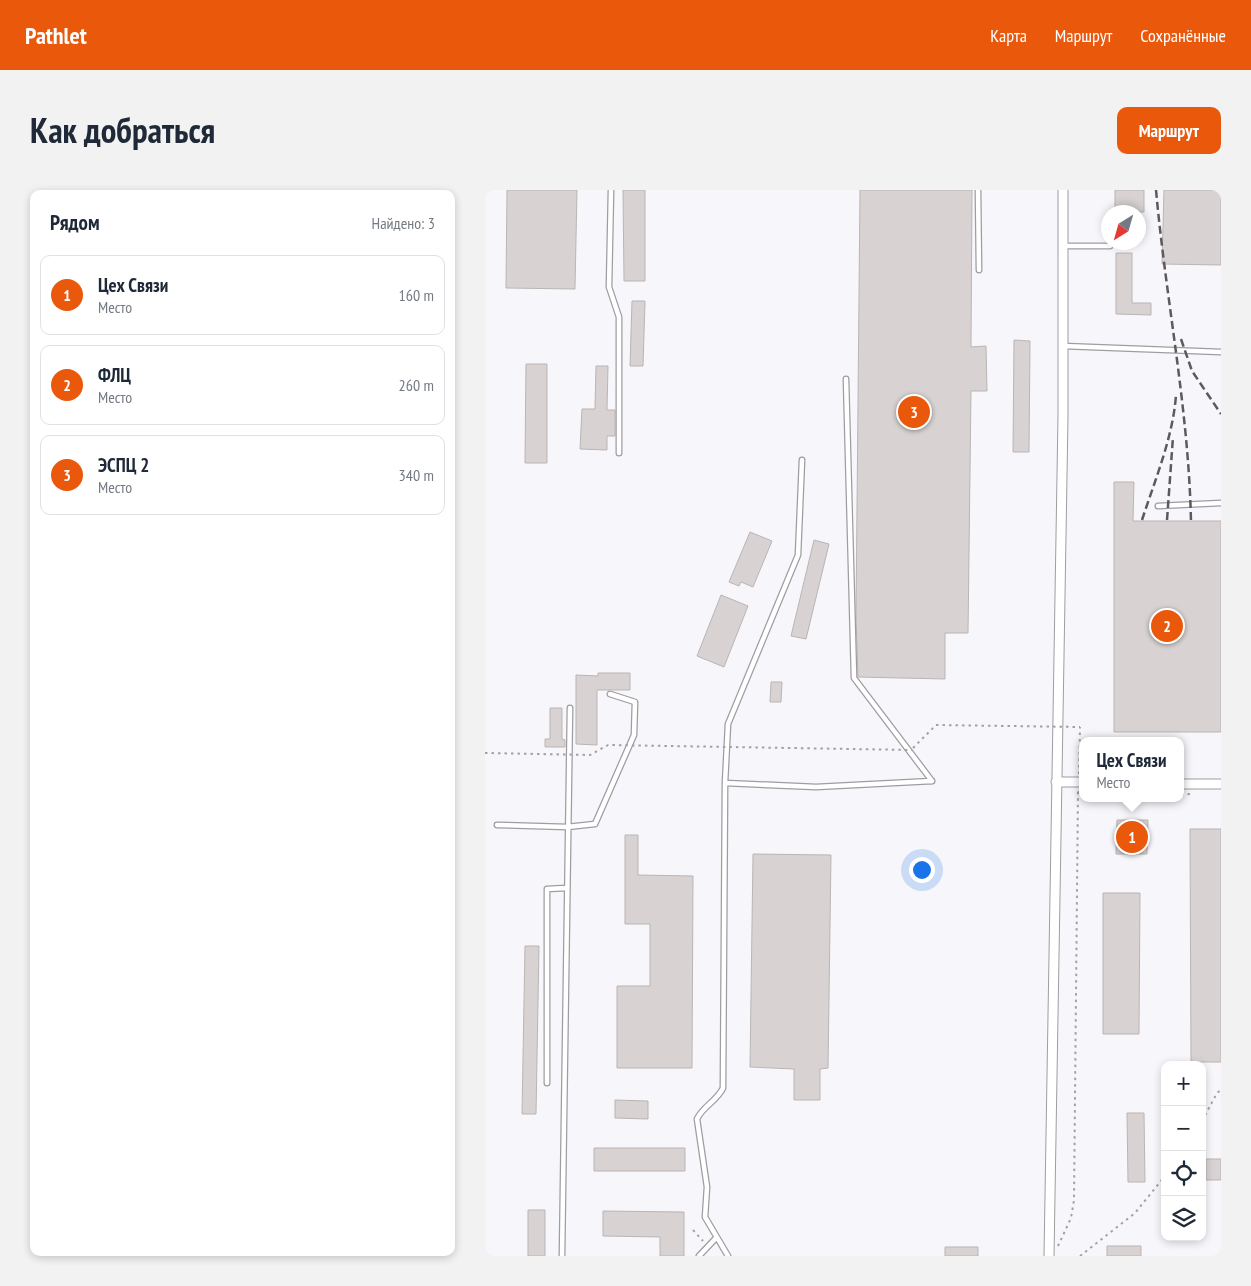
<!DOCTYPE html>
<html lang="ru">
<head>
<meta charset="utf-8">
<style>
	:root { --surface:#fff; --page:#f2f2f3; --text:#1f2937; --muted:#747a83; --line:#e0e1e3; --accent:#ea580c }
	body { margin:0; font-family:"PT Sans Narrow",sans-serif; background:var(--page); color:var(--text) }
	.controls { position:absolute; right:15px; bottom:15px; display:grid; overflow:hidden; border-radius:10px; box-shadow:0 2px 8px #0003 }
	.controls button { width:45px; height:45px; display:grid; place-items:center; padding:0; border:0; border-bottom:1px solid var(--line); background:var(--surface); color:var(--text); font:25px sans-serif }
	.compass { position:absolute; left:616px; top:15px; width:45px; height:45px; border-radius:50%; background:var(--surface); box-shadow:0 2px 8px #0003; rotate:217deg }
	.you { position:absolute; left:436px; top:679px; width:18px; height:18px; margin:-12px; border:4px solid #fff; border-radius:50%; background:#1a73e8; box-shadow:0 0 0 8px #1a73e833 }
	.badge { display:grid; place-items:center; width:32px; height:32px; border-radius:50%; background:var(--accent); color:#fff; font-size:16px; font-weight:700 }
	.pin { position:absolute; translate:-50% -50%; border:2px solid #fff; box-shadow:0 1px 5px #0006 }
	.popup { position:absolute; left:594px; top:547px; width:105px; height:65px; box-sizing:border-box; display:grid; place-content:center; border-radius:10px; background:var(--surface); filter:drop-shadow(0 1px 4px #0005); font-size:16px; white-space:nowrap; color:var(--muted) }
	.popup b { font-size:19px; color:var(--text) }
	.popup::after { content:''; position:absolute; left:50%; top:100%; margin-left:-10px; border:10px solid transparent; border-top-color:var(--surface) }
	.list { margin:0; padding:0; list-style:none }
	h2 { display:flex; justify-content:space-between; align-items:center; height:65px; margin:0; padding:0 20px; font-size:21px }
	h2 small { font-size:16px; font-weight:400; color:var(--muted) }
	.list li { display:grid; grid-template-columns:32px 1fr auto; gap:15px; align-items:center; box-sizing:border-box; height:80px; margin:0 10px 10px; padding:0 10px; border:1px solid var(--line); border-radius:10px }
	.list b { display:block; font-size:19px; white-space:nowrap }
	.list p { margin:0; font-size:16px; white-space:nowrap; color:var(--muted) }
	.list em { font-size:16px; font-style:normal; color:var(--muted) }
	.icon { flex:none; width:28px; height:28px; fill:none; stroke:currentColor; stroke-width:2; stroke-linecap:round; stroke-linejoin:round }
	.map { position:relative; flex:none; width:736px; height:1066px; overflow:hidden; border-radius:10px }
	header { display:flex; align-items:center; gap:30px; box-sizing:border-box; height:70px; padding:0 25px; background:var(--accent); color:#fff }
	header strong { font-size:24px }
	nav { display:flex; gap:28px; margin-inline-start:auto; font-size:18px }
	.intro { display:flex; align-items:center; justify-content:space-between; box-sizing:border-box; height:120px; padding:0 30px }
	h1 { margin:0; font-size:35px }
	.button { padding:12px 22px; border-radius:10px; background:var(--accent); color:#fff; font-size:18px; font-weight:700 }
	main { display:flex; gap:30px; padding:0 30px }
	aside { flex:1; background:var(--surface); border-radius:10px; box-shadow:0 2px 8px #0003 }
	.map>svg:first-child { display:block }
	.building { fill:#d8d3d2; stroke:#bab5b4 }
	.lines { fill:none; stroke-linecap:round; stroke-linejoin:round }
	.lane-casing { stroke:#9e9da1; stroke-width:7 }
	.street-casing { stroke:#9e9da1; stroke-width:11 }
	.path { stroke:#a2a1a4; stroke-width:2; stroke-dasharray:2.5 4; stroke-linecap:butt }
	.lane { stroke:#fff; stroke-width:4.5 }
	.street { stroke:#fff; stroke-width:9 }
	.rail { stroke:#5b5a5d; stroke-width:2.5; stroke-dasharray:8 4; stroke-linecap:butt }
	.path-bridge { stroke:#a2a1a4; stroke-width:2; stroke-dasharray:2.5 4; stroke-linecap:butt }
</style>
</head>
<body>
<header>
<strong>Pathlet</strong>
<nav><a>Карта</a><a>Маршрут</a><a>Сохранённые</a></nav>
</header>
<div class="intro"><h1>Как добраться</h1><a class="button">Маршрут</a></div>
<main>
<aside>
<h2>Рядом<small>Найдено: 3</small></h2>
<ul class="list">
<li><span class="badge">1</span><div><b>Цех Связи</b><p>Место</p></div><em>160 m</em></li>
<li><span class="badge">2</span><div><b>ФЛЦ</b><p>Место</p></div><em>260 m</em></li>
<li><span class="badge">3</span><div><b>ЭСПЦ 2</b><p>Место</p></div><em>340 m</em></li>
</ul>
</aside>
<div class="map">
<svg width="736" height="1066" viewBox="0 0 736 1066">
	<rect width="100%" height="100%" fill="#f7f6fa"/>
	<path class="building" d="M22,0H92L90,99L21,98Z
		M138,0H160V91H139Z
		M375,0H487L486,157L501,156L502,201H486L483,443H460V489L373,487L371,427Z
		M630,0H659V22H630Z
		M679,0H736V75L677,74Z
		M631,63H647V113H666V125L631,124Z
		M147,111H160L158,176H145Z
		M529,150L545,151L544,262H528Z
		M41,174H62V273H40Z
		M111,176H123L122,220H130V246H122V260L95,259L97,219H110Z
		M629,292H649L648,331H736V542H629Z
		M265,342L287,351L268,397L256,392L254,396L244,392Z
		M329,350L344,354L321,449L306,446Z
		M236,405L263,416L239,477L212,466Z
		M113,483H145V500H112V555L91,554V485L113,486Z
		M286,492H297L296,512H285Z
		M65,518H77V549L80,550V557H60V549H65Z
		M632,630H663L662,664H631Z
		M705,639H736V872H706Z
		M140,645H153V685L208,686L207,878H132V796H165V734H140Z
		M268,664L346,665L343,878L335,879V910H309V879L265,877Z
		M618,703H655L654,844H618Z
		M40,756H54L51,924H37Z
		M130,910L163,911V929L130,928Z
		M642,923H659L660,992H643Z
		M109,958H200V981H109Z
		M721,969H736V990H721Z
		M43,1020H60V1066H43Z
		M118,1021L199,1022V1066H175V1047L118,1046Z
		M622,1056H656V1066H622Z
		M460,1057H493V1066H460Z"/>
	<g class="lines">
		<g class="lane-casing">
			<path id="lane" d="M126,0L124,97L134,127V263
				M493,0L494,80
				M578,56H625
				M578,156L736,162
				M361,189L369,488L447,591
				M673,316L736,313
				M240,593L243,534L313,365L317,270
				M12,635L82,637L110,634L149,545L150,512L125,504
				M62,893V699L81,698
				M77,1066L85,518
				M214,1066L231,1048
				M243,1066L220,1027L222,997L212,929C218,916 232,911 238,898L240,593L331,597L447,591"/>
		</g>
		<g class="street-casing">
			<path id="street" d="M571,592H598
				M696,594H736
				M564,1066L578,226V0"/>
		</g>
		<path class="path" d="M428,558L451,535
			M594,584L595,537
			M593,602H598
			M696,605L706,604
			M717,931L732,903L736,900
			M208,1040L218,1051
			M573,1056L586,1028L589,1010L593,601
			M595,1066L650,1023L680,986"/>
		<use href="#lane" class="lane"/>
		<use href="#street" class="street"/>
		<path class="rail" d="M671,0C681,111 704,221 706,333
			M696,149L707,181L736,224
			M657,330C670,290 688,247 691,205
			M682,330L688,247"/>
		<path class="path-bridge" d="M451,535L595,537
			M0,563L105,565L123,555L427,560"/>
	</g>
</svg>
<div class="controls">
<button>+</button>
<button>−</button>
<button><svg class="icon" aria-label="locate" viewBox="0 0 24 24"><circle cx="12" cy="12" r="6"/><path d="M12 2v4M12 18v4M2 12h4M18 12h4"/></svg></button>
<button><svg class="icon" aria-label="layers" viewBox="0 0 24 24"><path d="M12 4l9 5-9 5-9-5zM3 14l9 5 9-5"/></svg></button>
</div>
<svg class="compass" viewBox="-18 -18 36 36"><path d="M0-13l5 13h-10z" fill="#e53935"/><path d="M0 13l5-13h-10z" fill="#747a83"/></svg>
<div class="you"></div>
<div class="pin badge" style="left:647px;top:647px">1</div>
<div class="popup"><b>Цех Связи</b>Место</div>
<div class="pin badge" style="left:682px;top:436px">2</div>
<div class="pin badge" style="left:429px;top:222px">3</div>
</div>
</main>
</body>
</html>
